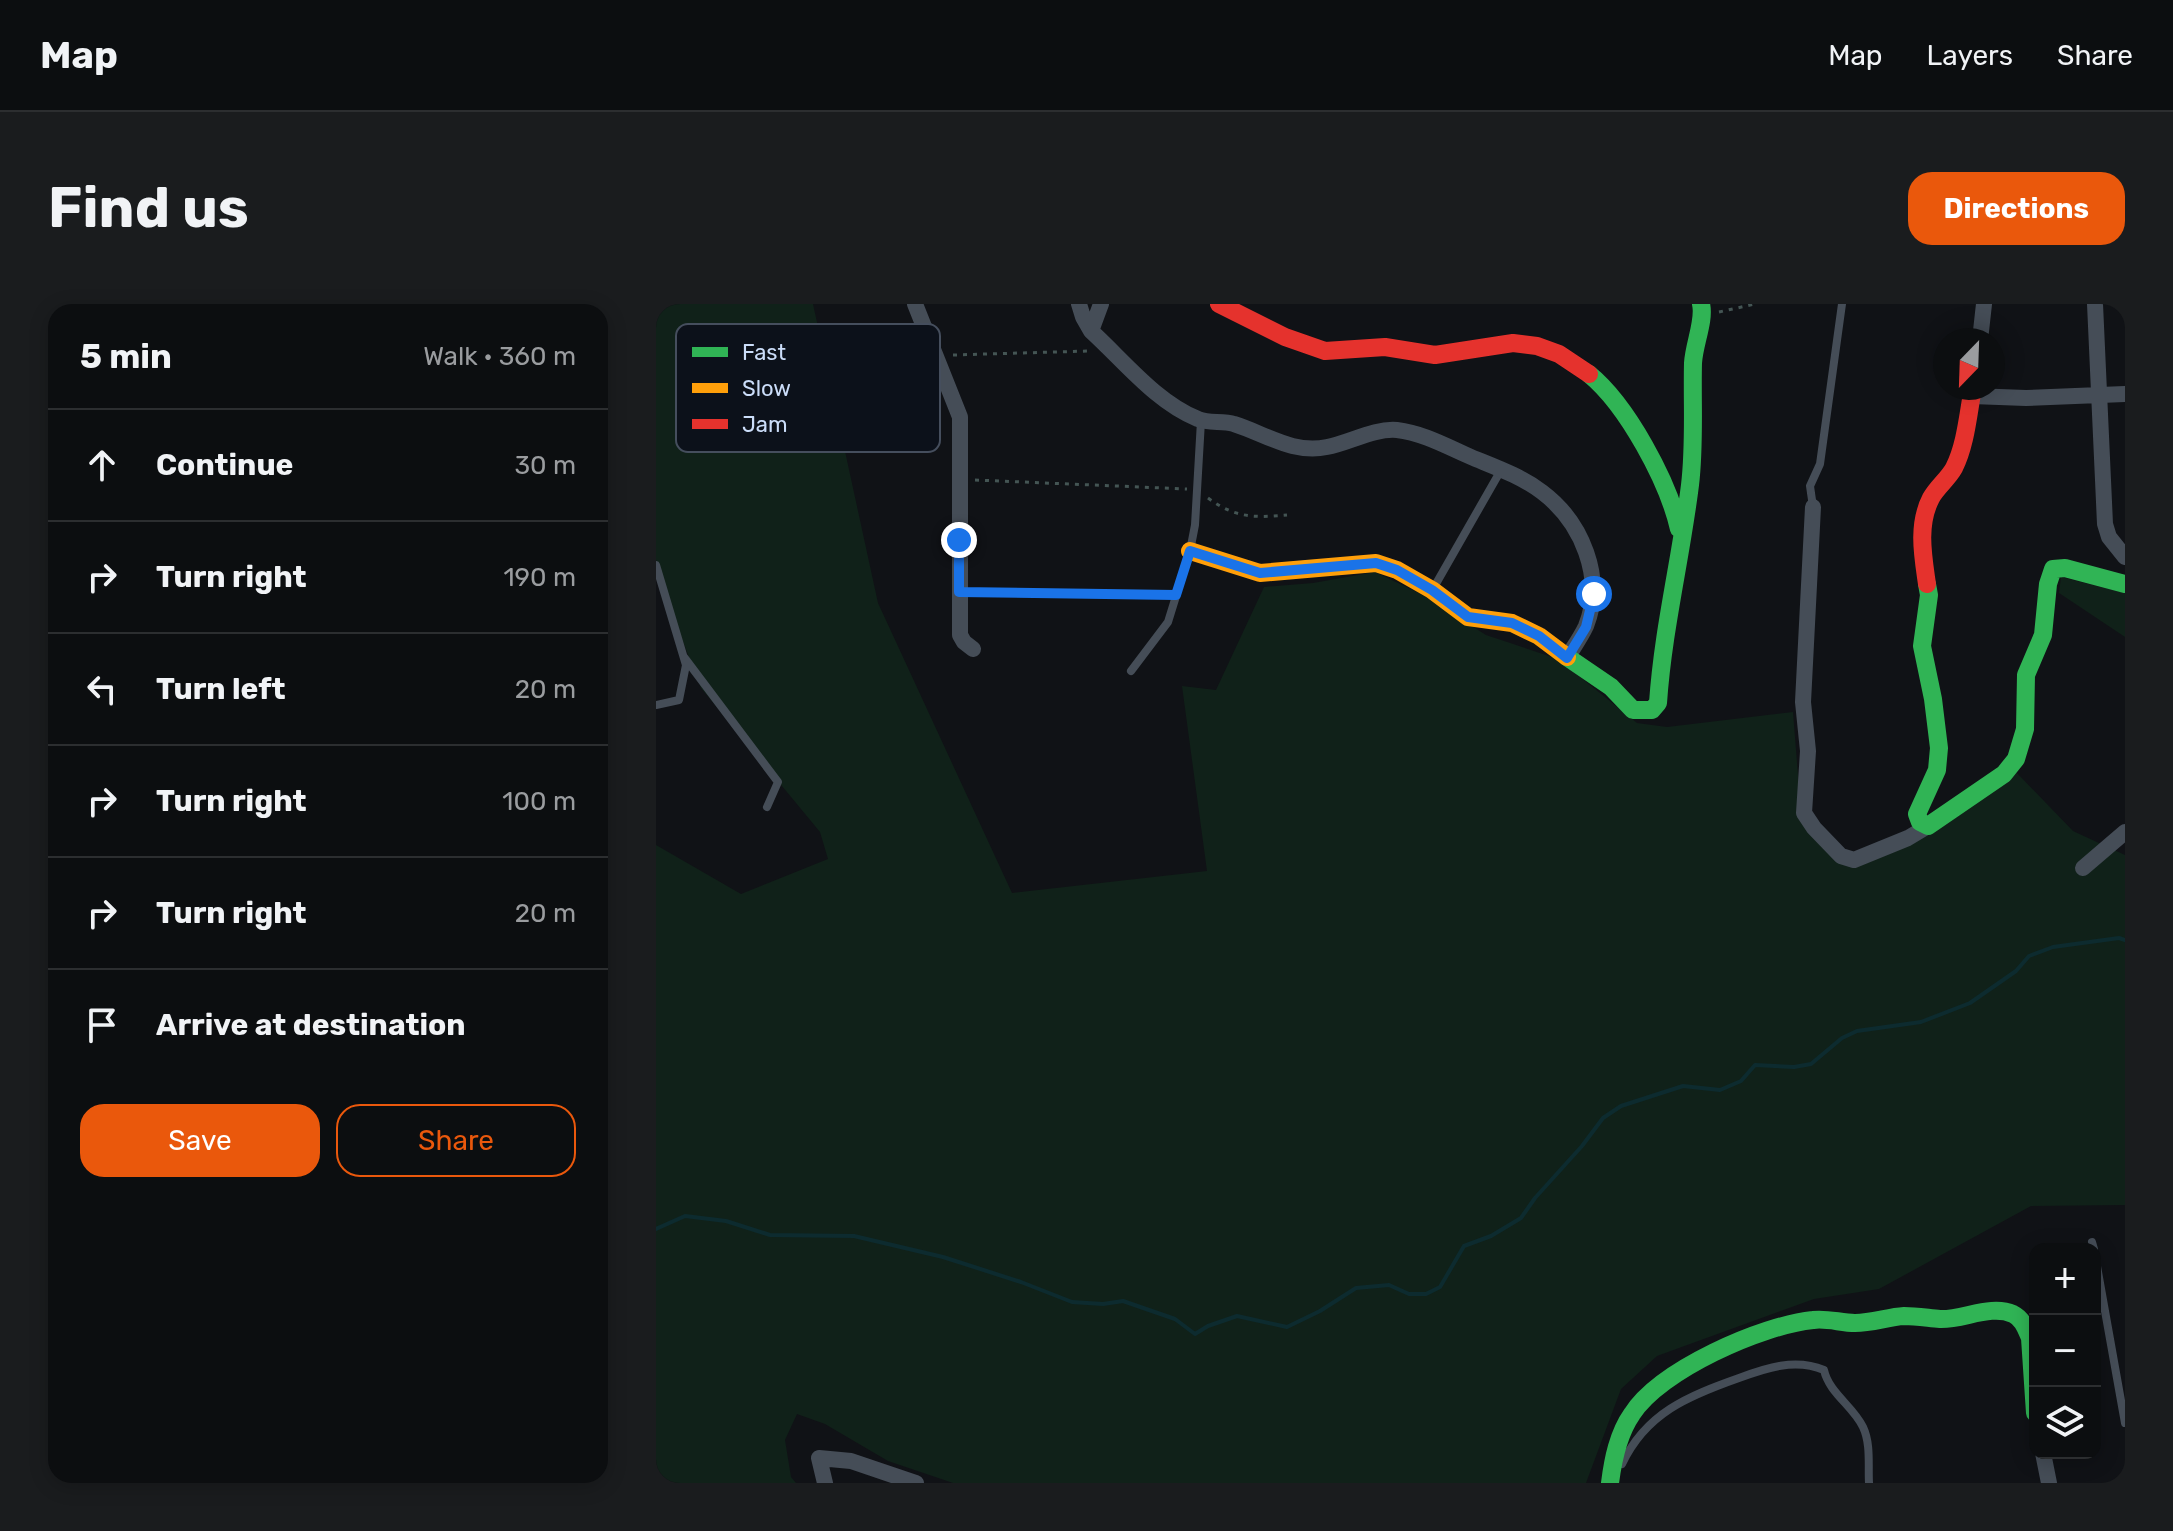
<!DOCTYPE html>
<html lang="en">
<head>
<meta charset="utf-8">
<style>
	:root { --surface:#0c0e10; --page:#1a1c1e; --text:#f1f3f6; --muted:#9a9c9f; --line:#2c2e30; --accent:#ea580c }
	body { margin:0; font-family:Rubik,sans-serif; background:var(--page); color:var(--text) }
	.controls { position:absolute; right:24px; bottom:24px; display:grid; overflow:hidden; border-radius:16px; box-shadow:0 4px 20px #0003 }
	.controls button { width:72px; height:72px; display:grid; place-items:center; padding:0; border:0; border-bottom:2px solid var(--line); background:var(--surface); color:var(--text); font:40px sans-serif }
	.compass { position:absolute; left:1277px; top:24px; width:72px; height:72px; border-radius:50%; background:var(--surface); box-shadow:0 4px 20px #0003; rotate:203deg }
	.stop { position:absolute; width:24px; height:24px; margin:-18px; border:6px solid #1a73e8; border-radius:50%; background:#fff }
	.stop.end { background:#1a73e8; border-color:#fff; box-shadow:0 2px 8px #0008 }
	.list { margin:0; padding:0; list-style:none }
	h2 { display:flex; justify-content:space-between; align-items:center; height:104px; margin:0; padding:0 32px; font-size:34px }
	h2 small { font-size:26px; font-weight:400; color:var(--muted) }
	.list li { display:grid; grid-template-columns:52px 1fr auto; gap:24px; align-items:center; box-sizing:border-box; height:112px; padding:0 32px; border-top:2px solid var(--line) }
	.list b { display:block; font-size:30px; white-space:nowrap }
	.list em { font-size:26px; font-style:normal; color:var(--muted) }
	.actions { display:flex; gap:16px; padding:24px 32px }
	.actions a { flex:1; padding:18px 0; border:2px solid var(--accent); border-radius:24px; text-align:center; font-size:28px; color:var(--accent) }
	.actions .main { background:var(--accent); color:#fff }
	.icon { flex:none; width:44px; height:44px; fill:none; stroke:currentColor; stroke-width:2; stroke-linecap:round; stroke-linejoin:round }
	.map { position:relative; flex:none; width:1469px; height:1179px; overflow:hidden; border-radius:24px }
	header { display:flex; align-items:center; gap:48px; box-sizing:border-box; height:112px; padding:0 40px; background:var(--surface); border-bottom:2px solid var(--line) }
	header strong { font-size:38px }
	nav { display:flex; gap:44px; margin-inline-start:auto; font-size:28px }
	.intro { display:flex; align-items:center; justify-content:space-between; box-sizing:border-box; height:192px; padding:0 48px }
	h1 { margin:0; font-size:56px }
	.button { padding:20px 36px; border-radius:24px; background:var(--accent); color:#fff; font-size:28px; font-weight:700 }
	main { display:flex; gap:48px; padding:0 48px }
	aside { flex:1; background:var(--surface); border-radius:24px; box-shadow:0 4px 20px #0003 }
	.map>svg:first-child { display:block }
	.green { fill:#102119 }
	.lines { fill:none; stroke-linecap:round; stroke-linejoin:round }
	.stream { stroke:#0d2b2f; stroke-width:4 }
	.path { stroke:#445554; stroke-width:3; stroke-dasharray:4 6; stroke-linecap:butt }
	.lane { stroke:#454d57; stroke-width:8 }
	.street { stroke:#454d57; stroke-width:16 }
	.fast { stroke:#30b455; stroke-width:18 }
	.slow { stroke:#ff9f0a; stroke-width:18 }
	.jam { stroke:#e5322d; stroke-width:18 }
	.route { stroke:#1a73e8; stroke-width:10 }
	.key { fill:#0c111a; stroke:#454e5d; stroke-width:2 }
	.key-label { font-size:22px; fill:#cbddf9 }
</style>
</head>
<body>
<header>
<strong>Map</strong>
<nav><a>Map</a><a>Layers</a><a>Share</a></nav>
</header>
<div class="intro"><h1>Find us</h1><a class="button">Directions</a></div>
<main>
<aside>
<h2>5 min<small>Walk · 360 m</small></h2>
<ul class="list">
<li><svg class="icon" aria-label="ahead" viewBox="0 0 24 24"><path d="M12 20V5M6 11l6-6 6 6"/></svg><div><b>Continue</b></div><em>30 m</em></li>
<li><svg class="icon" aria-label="right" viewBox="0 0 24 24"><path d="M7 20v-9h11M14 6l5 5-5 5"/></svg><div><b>Turn right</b></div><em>190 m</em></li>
<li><svg class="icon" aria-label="left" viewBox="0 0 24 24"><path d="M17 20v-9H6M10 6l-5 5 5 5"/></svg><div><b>Turn left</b></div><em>20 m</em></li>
<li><svg class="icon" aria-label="right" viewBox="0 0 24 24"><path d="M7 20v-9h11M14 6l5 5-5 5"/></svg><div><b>Turn right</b></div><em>100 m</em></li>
<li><svg class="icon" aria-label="right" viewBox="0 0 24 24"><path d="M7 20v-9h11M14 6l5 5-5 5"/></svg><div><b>Turn right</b></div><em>20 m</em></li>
<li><svg class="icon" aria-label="arrive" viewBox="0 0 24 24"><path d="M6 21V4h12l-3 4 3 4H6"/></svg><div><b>Arrive at destination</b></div></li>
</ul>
<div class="actions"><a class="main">Save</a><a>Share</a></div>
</aside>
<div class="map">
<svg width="1469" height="1179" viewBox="0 0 1469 1179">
	<rect width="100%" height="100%" fill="#101216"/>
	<path class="green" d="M0,0H157L222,299L356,589L551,567L526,382L560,386L608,283L657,279L719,268L765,290L830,331L902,355L981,419L1011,423L1137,408L1145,509L1200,556L1360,468L1417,527L1469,551V901L1375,902L1223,985L1158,995L1001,1052L965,1085L930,1179H297L232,1157L169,1120L141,1110L129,1136L135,1173L140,1179H0V541L85,590L172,555L164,528L45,384L19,317L0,256Z
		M1405,273L1469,289V333L1403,289Z"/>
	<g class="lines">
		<path class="stream" d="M0,925L29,912L70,917L114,931L198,932L287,953L365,978L416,998L447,1000L467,997L519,1015L539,1030L552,1022L581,1012L631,1023L664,1007L700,984L733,981L753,990H770L784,983L808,942L835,932L865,914L879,894L926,842L947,814L965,802L1027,782L1064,786L1085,777L1099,761L1138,763L1155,760L1186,734L1201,727L1265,718L1314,699L1360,667L1373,652L1397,643L1463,634L1469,636"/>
		<path class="path" d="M1063,8L1099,0
			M297,51L433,47
			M319,176L531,185
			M552,194C579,214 598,214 631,211
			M320,288L509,291"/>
		<path class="lane" d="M1157,203L1154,182L1164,160L1186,0
			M0,261L30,361L23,396L0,401
			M777,285L845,166
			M28,353L122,478L111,503
			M475,367L512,318L534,247L539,221L545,117
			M1436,938L1438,945
			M1439,951L1469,1119
			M966,1160C990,1109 1032,1092 1083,1074C1110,1064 1139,1054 1168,1066C1173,1089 1197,1102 1207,1123C1215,1140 1212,1161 1213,1179"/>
		<path class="street" d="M259,0L304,113V331L308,338L317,345
			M423,0L427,13L435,27C468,57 500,98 542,115C553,120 567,116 578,120C610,130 636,150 671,143C693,139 718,124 741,126C767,129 792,143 815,153C839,163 865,172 886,188C926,218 949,274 930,322C925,333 917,344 911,354
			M1439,0L1449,220L1453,233L1469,253
			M435,27L445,0
			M1324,36L1328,0
			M1316,92L1370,94L1469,90
			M1157,203L1147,398L1152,447L1148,509L1158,524L1185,552L1198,556L1252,534L1272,522
			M1427,564L1469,528
			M1387,1149L1393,1179
			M169,1179L163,1154L195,1157L260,1179"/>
		<path class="fast" d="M933,70C971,101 1012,177 1023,225
			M1271,280L1273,291L1266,342L1277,395L1283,444L1281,466L1261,510L1264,518L1272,522L1348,470L1360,455L1369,425L1370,371L1387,331L1392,280L1397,265L1409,264L1469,280
			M911,353L955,383L977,406H996L1002,399C1007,325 1025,254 1034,181C1039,140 1036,100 1037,59C1038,40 1049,16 1045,0
			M954,1179C957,1155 962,1130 976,1110C1004,1066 1106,1021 1157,1016C1171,1014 1185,1019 1199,1019C1216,1019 1232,1013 1248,1012C1260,1012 1272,1014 1284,1015C1307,1016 1335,1000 1357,1010C1367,1015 1370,1025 1374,1034L1379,1109"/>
		<path class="slow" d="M534,247L604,269L720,259L741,266L776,286L812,313L856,319L883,332L911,353"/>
		<path class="jam" d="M563,0L629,33L669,47L729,43L779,51L857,39L881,42L903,50L933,70
			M1271,280C1267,252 1261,221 1275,194C1281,183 1292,175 1298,164C1310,140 1312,110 1317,84"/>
	</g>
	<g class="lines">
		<path class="route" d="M303,236V288L520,291L534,247L604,269L720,259L741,266L776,286L812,313L856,319L883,332L911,354L930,323L938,290"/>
	</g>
	<rect x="20" y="20" width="264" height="128" rx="12" class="key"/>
	<rect x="36" y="43" width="36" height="10" fill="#30b455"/>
	<rect x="36" y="79" width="36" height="10" fill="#ff9f0a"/>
	<rect x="36" y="115" width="36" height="10" fill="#e5322d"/>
	<g class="key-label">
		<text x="86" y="56">Fast</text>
		<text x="86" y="92">Slow</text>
		<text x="86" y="128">Jam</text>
	</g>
</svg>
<div class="controls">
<button>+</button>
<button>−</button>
<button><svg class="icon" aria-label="layers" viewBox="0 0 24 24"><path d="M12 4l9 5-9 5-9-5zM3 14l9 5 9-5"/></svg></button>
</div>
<svg class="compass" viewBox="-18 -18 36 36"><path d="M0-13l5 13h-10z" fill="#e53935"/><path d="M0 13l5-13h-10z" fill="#9a9c9f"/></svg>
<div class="stop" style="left:938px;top:290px"></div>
<div class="stop end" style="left:303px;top:236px"></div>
</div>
</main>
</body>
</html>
